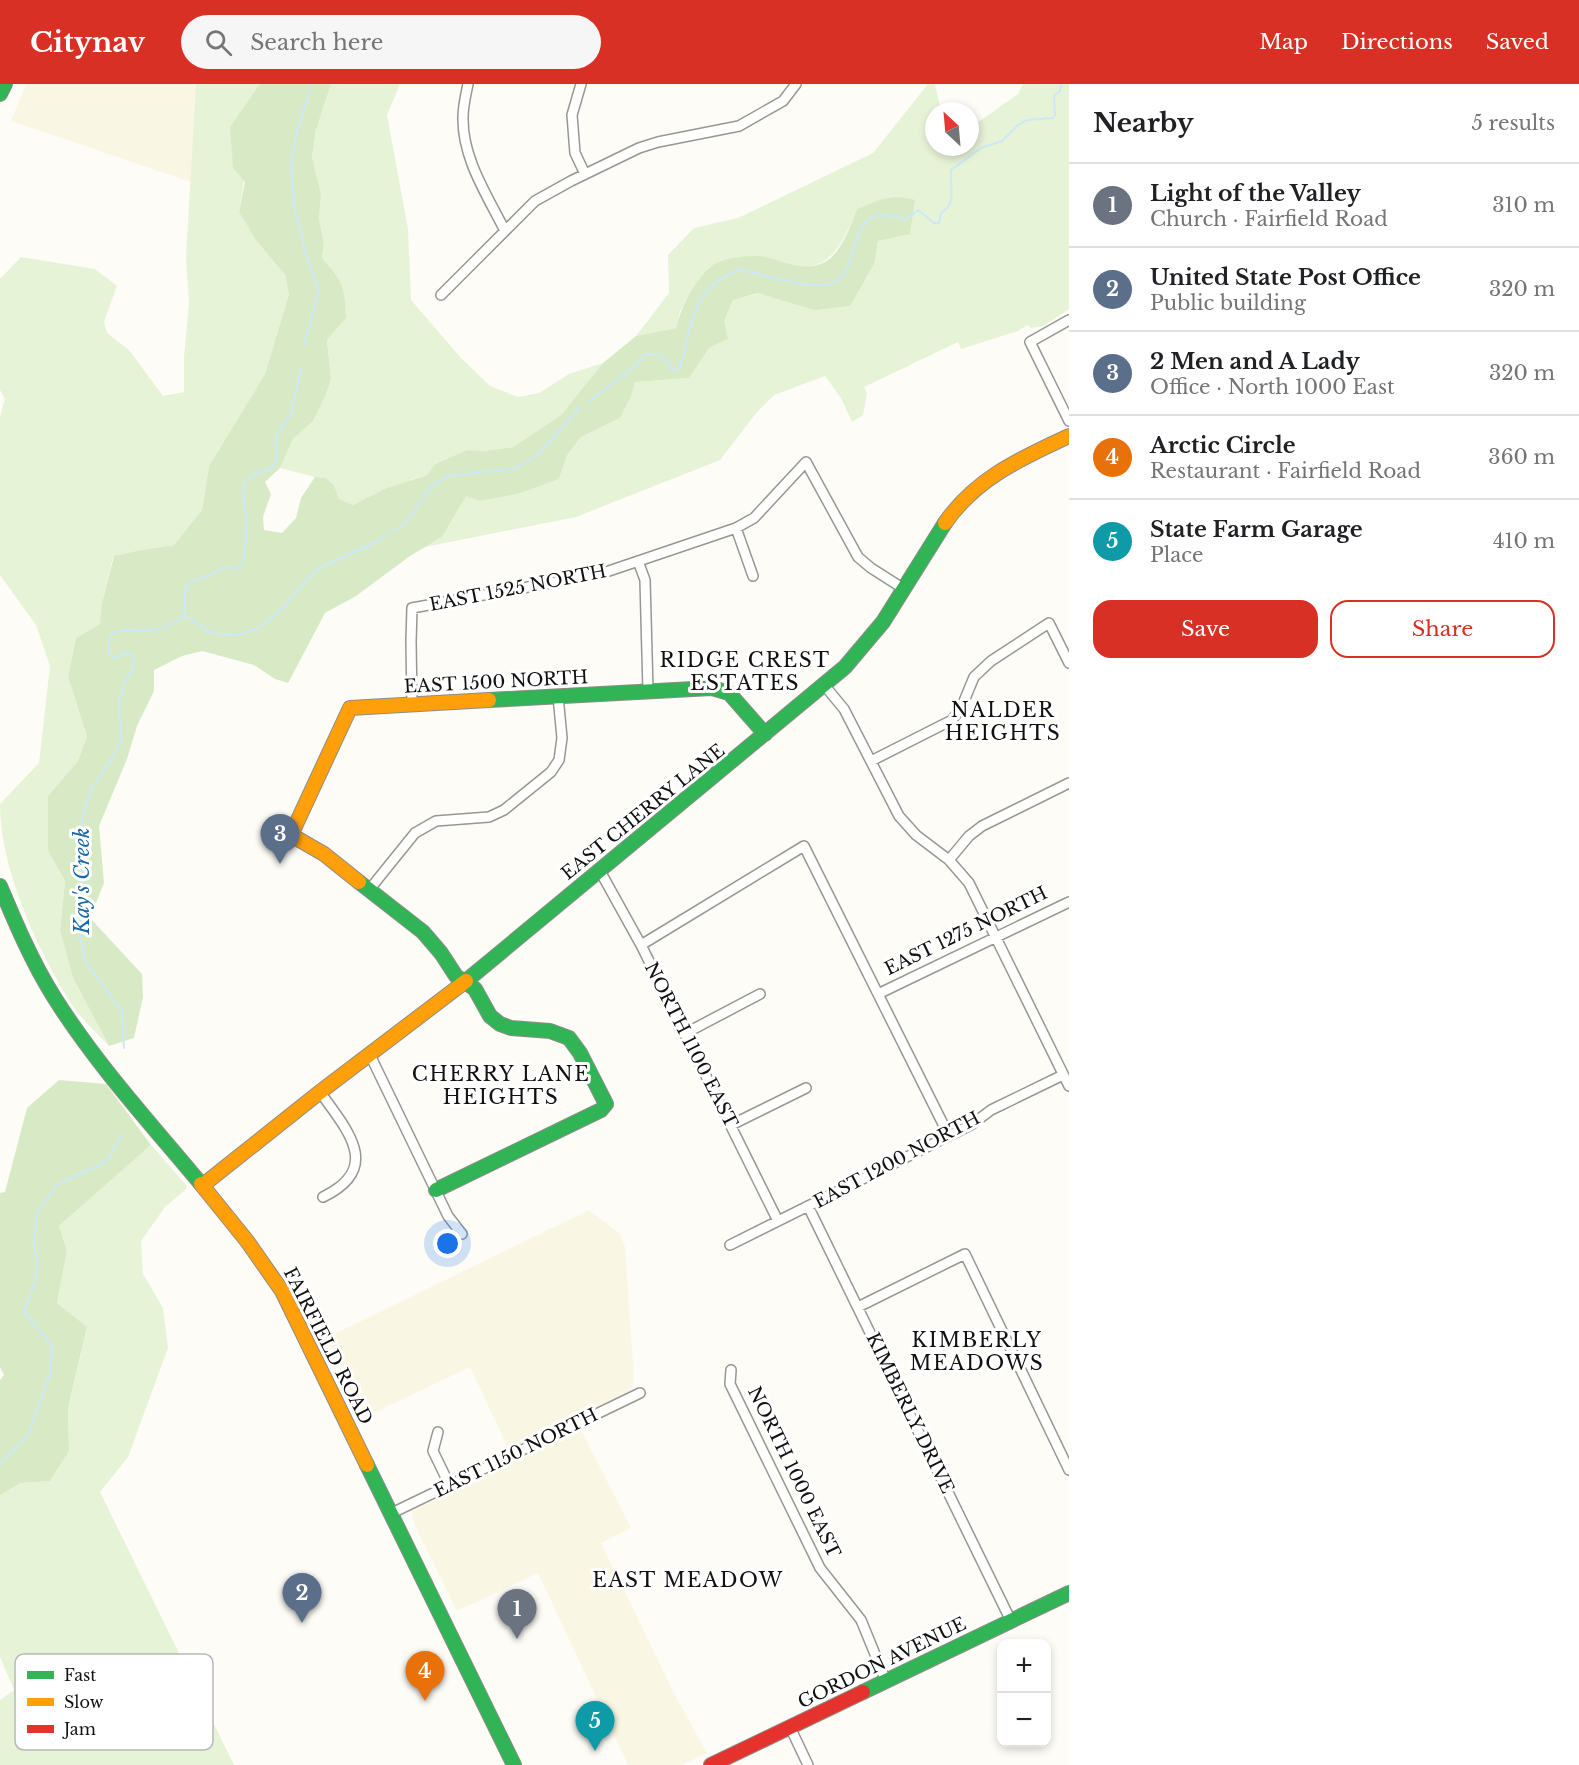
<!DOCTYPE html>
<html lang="en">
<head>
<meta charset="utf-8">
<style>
	:root { --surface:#fff; --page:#f6f6f6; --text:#202124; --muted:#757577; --line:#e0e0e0; --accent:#d93025 }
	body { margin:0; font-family:"Libre Baskerville",serif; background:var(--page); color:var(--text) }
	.controls { position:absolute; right:18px; bottom:18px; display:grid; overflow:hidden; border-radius:12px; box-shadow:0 3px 9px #0003 }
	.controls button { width:54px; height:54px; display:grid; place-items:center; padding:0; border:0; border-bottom:2px solid var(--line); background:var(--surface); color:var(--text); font:30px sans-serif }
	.compass { position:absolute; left:925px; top:18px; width:54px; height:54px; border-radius:50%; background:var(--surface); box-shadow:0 3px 9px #0003; rotate:334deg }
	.you { position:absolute; left:448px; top:1160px; width:21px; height:21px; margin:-15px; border:4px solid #fff; border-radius:50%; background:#1a73e8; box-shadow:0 0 0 9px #1a73e833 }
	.badge { display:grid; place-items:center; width:39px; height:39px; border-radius:50%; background:var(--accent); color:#fff; font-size:20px; font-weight:700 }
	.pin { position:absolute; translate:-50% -50px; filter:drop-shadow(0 2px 3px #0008) }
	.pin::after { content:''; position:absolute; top:32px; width:21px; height:18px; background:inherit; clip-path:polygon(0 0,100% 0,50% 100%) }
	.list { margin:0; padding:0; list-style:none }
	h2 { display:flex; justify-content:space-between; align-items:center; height:78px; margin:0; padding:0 24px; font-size:26px }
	h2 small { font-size:20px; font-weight:400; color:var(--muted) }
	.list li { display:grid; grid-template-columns:39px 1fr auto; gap:18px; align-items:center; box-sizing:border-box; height:84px; padding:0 24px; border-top:2px solid var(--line) }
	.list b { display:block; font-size:22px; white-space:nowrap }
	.list p { margin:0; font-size:20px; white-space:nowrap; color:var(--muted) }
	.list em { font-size:20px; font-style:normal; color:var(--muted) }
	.actions { display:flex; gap:12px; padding:18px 24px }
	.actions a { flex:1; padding:14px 0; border:2px solid var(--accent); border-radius:18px; text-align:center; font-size:21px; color:var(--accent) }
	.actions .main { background:var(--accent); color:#fff }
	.icon { flex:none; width:33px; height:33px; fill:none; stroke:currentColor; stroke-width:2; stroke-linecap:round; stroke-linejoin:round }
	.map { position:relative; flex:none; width:1069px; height:1681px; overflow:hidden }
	header { display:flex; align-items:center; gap:36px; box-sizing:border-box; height:84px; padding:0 30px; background:var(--accent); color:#fff }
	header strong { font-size:28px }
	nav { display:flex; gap:33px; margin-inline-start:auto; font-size:21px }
	.search { width:420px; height:54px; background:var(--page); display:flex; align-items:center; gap:15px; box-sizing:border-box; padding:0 21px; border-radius:33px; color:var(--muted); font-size:22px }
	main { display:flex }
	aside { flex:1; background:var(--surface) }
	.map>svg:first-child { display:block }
	.farmland { fill:#f9f7e4 }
	.green { fill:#e7f3d7 }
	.forest { fill:#d8eac5 }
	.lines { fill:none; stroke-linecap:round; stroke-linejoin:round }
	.stream { stroke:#cde8f7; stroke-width:2 }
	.street-casing { stroke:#979795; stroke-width:12 }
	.fast-casing { stroke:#8e8d8b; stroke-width:16 }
	.slow-casing { stroke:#8e8d8b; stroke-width:16 }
	.jam-casing { stroke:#8e8d8b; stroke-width:16 }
	.street { stroke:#fffffe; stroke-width:9 }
	.fast { stroke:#30b455; stroke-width:14 }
	.slow { stroke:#ff9f0a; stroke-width:14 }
	.jam { stroke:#e5322d; stroke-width:14 }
	.labels { text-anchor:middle; stroke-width:6; stroke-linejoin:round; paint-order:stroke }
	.street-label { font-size:18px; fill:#111; stroke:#fff }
	.neighbourhood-label { font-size:20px; letter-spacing:1.5px; fill:#111; stroke:#fff }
	.water-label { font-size:20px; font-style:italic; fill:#1768a6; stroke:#fff }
	.key { fill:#fff; stroke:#b8b8b8; stroke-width:1.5 }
	.key-label { font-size:16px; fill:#111 }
</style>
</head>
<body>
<header>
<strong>Citynav</strong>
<div class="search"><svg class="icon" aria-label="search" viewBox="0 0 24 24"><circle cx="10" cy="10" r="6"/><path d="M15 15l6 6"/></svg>Search here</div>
<nav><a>Map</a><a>Directions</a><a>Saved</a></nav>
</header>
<main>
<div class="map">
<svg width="1069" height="1681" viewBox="0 0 1069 1681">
	<rect width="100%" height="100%" fill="#fdfcf7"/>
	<path class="farmland" d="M26,0H196L191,98L11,37Z
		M589,1126L620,1150L625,1163L634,1295L632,1304L626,1312L510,1368L470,1283L363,1334L326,1254Z
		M580,1344L631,1444L601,1459L676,1613L707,1669L682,1681H628L538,1489L457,1527L414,1440L412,1429L414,1426Z"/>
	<path class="green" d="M196,0H260L239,128L255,155L285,191L289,210L265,290L209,382L202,426L174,461L141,466L113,473L102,519L101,540L76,554L68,593L87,652L78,677L48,712V767L65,797L60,846L73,894L109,962C97,949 81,935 72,921C37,865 0,785 0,720L39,679L50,582L36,541L0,491V333L5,315L0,306V195L21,173L95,185L117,202L104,238L107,249L129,266L163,312L184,308V273L189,219L186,173Z
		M331,0H400L387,31L408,145L411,216L461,274L490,302L518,313L539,309L569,290L603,279L561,331L513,363L484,367L467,366L435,380L427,391L413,395L353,421L339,415L334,401L326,394L315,393L280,384L293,355L313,337L331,295L327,256L346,234C345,202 344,199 322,174L324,159L319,135L321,110L312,73L316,46Z
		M928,0H935L941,27H934V63H970V44L1018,10L1023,0H1069V225L1043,242L1031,244L1027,241L1018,247L961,265L958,258L864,303L867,310L863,331L852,338L841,314L825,292L774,311L757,328L720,376L576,433L425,463L442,453L466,411L480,417L518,410L559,395L567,371L581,353L620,334L631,313L635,298L689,294L710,263L733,216L875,179L878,157L857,125C844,155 832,190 791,182C783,180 774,174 765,173C753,171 724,180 710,182L680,227L676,244L636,252L669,209L668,171L694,144L738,134L873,69Z
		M151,1061L187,1102L186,1105L165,1123L141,1157L143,1190L163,1224L168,1264L128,1373L100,1408L234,1681H0V1616L14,1606L0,1573V1411L21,1399L50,1397L69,1367L68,1324L87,1244L57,1219L67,1167L59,1142Z"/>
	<path class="forest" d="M260,0H331L316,46L312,73L321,110L319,135L324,159L322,174C344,199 345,202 346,234L327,256L331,295L326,310L313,337L293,355L280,384L265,398L271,410L263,433L264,446L282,449L296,434L301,414L315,393L326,394L334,401L339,415L353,421L387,404L427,391L435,380L467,366L484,367L513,363L561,331L603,279L636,252L676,244C681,223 693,200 709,184C719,174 752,170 766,173C786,178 807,190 828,176C843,165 850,142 857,125C879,116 891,109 915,116L910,150L878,157L875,178L850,222L814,226L758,209L733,216L724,237L728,255L710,263L689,294L635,298L631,313L620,334L581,353L567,371L559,395L518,410L480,417L466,412L442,453L410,472L356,512L325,529L288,599L275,595L254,581L202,567L182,572L154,586V607L137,642L127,675L99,742L104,799L90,834L142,890L143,913L134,954L109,962L73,894L60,846L65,797L48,767V712L78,677L87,652L68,593L76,554L100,540L102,519L114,472L141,466L174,461L202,426L209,382L265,290L289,210L285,191L255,155L239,128L245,98L233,84L230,43Z
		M59,996L106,1000L151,1061L59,1142L67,1167L57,1219L87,1243L68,1324L69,1367L50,1397L21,1399L0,1411V1296L4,1291L0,1283V1109L5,1108L27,1024Z"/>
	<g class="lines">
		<path class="stream" d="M304,261L319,206L306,171L294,121L291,80L297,47L312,0
			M588,318L638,280L644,271C659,268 664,271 671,285L679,286C689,258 688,225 711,203C718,196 730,190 739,185C760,190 810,206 830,200C859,191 849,143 873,133C882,129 895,133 905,136L918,126L934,139H939L941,129C958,119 949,103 951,86L981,64L1002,57L1018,41L1027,36L1053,34L1055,31L1054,12L1060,7L1061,0
			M183,534H190L211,549L238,551L260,543L278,529L317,485L374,459L406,439L432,401L449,392L517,384L538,371L580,323
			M183,534C187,525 184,520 185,510C187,492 199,497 211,491C215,489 219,485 223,483L235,485L243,479L247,442L243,408L245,398L255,390L272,384L277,374L276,352L291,329L301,285
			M124,964L122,927L86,879L80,852L81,824L86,805L82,791L81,759L82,735L92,704L115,670L121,654L119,618L126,596L134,583L133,572L126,569L115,574L110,571C102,536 131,548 151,546C163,545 173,540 183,534
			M0,1379L28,1351L50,1290L52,1261L24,1228L34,1202L38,1180L34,1163L37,1128L57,1101L106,1078L123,1050"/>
		<g class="street-casing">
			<path id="street" d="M468,0C466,10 463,22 463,33C462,74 487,111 505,147
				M581,0L572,31L575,69L585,90
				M441,211L535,117L571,97L639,64L658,58L739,42L783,17L796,0
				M1069,236L1030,258L1069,337
				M736,444L753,492
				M638,477L645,496L648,607
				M824,601L844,625L899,732L916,751L949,776L969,799L1069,1002
				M412,621L411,557L412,524L600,490L736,444L754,434L806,378L858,473L871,484L904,505
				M871,677L952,636L962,622L974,593L991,577L1049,539L1069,579
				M949,776L969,752L982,742L1069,699
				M600,787L641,861L778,1137
				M369,806L415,749L436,737L489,733L504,726L551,688L559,676L562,654L558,612
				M641,861L804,762L949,1052
				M878,910L1069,818
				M684,950L760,910
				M370,971L448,1132L462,1150
				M320,1008C347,1046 383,1084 323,1113
				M731,1041L806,1004
				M808,1122L1011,1537
				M730,1161L971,1041L991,1026L1063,991
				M858,1223L965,1170L1069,1386
				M731,1286L730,1300L820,1484L861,1536L886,1597
				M438,1348L433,1367L449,1400
				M392,1429L640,1309
				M790,1643L808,1681"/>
		</g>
		<g class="fast-casing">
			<path id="fast" d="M0,10L5,0
				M489,616L712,604L729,609L765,650
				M359,798L423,848L441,869L456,892L475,905L490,932L500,940L511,944L550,947L569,954L580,969L606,1020L601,1026L436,1106
				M0,802C16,840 32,878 54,913C96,980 151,1040 201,1100
				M466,897L845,583L883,538L945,439
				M367,1381L514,1681
				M863,1608L1069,1509"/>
		</g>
		<g class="slow-casing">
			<path id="slow" d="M945,439C976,394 1022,374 1069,352
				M359,798L324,770L291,751L350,624L489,616
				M201,1100L247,1157L282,1207L367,1381
				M203,1101L320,1008L466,897"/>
		</g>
		<g class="jam-casing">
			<path id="jam" d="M711,1681L863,1608"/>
		</g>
		<use href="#street" class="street"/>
		<use href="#fast" class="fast"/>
		<use href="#slow" class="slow"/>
		<use href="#jam" class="jam"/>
	</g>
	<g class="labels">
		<g class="street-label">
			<text transform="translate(518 504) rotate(-11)" y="6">EAST 1525 NORTH</text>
			<text transform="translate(496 598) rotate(-3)" y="6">EAST 1500 NORTH</text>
			<text transform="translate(643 728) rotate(-39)" y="6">EAST CHERRY LANE</text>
			<text transform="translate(966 847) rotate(-26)" y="6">EAST 1275 NORTH</text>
			<text transform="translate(691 961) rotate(63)" y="6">NORTH 1100 EAST</text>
			<text transform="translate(897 1076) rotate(-28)" y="6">EAST 1200 NORTH</text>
			<text transform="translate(328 1262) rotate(63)" y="6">FAIRFIELD ROAD</text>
			<text transform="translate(910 1329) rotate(64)" y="6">KIMBERLY DRIVE</text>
			<text transform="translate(516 1369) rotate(-26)" y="6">EAST 1150 NORTH</text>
			<text transform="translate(794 1388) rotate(64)" y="6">NORTH 1000 EAST</text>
			<text transform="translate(882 1579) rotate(-26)" y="6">GORDON AVENUE</text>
		</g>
		<g class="neighbourhood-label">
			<text x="745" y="583">RIDGE CREST<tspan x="745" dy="23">ESTATES</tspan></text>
			<text x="1003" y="633">NALDER<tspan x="1003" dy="23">HEIGHTS</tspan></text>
			<text x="501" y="997">CHERRY LANE<tspan x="501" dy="23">HEIGHTS</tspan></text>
			<text x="977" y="1263">KIMBERLY<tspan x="977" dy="23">MEADOWS</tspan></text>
			<text x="688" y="1503">EAST MEADOW</text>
		</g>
		<g class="water-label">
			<text transform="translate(82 797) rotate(-90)" y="7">Kay's Creek</text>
		</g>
	</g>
	<rect x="15" y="1570" width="198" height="96" rx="9" class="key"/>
	<rect x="27" y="1587" width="27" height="8" fill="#30b455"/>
	<rect x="27" y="1614" width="27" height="8" fill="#ff9f0a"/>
	<rect x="27" y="1641" width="27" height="8" fill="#e5322d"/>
	<g class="key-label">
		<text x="64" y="1597">Fast</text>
		<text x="64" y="1624">Slow</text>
		<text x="64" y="1651">Jam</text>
	</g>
</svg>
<div class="controls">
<button>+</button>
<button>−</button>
</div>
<svg class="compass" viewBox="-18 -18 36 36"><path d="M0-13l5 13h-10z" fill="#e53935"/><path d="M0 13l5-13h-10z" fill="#757577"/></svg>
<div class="you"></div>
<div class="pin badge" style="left:517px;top:1555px;background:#6b7280">1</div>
<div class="pin badge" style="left:302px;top:1539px;background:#5c6f8a">2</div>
<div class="pin badge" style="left:280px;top:780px;background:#5c6f8a">3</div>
<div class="pin badge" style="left:425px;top:1617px;background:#e8710a">4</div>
<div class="pin badge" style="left:595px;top:1667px;background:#0f9aa8">5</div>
</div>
<aside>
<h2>Nearby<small>5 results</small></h2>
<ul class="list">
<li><span class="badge" style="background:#6b7280">1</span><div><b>Light of the Valley</b><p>Church · Fairfield Road</p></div><em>310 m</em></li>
<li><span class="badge" style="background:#5c6f8a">2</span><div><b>United State Post Office</b><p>Public building</p></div><em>320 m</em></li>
<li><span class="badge" style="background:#5c6f8a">3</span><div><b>2 Men and A Lady</b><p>Office · North 1000 East</p></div><em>320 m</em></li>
<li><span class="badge" style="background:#e8710a">4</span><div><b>Arctic Circle</b><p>Restaurant · Fairfield Road</p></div><em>360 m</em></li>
<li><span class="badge" style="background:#0f9aa8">5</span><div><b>State Farm Garage</b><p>Place</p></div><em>410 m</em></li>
</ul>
<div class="actions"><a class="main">Save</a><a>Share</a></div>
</aside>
</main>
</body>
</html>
